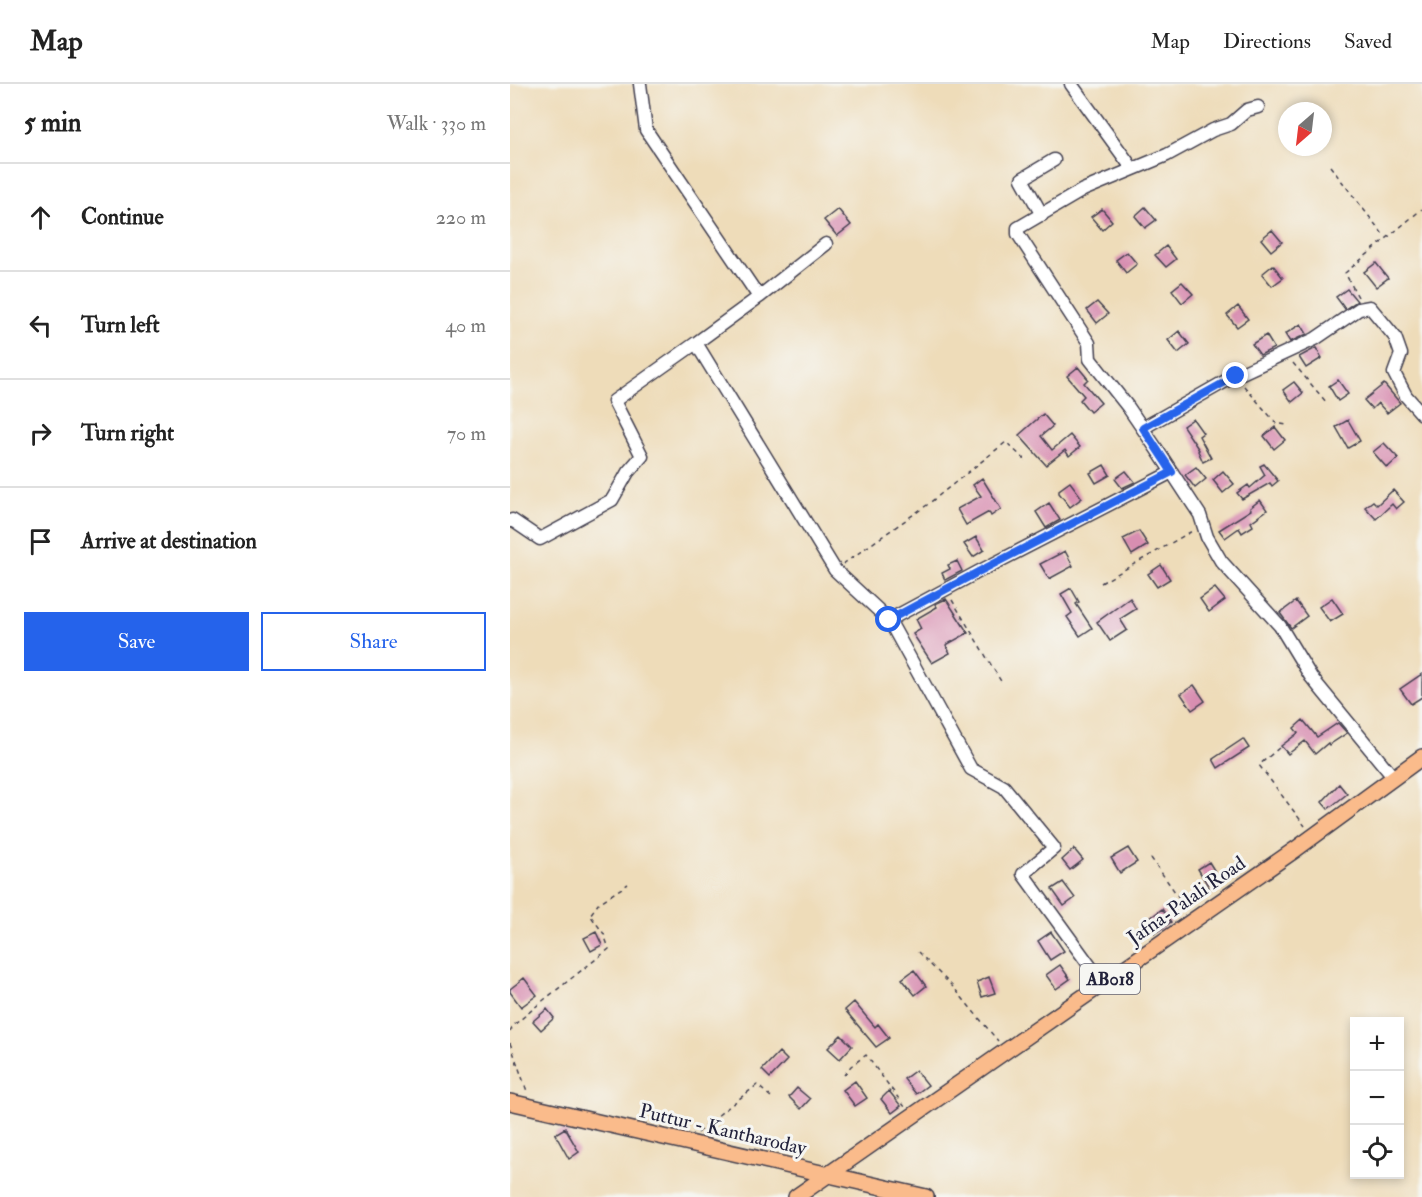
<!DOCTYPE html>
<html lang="en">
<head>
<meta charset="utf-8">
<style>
	:root { --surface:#fff; --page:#f6f6f6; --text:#222; --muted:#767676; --line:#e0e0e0; --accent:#2563eb }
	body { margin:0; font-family:"IM FELL Double Pica",serif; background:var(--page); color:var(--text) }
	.controls { position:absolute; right:18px; bottom:18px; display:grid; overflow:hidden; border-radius:0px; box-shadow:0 3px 9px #0003 }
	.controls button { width:54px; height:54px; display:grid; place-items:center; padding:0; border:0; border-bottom:2px solid var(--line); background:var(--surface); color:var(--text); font:30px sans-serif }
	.compass { position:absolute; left:768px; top:18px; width:54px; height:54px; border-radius:50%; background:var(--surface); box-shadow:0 3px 9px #0003; rotate:208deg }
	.stop { position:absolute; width:18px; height:18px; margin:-14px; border:4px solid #2563eb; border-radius:50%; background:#fff }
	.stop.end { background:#2563eb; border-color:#fff; box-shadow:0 2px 6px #0008 }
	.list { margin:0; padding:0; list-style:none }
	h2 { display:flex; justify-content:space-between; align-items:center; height:78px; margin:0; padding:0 24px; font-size:26px }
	h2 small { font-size:20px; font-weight:400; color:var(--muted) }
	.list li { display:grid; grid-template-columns:39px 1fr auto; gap:18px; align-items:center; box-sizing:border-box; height:108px; padding:0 24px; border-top:2px solid var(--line) }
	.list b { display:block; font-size:22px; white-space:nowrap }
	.list em { font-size:20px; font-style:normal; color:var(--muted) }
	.actions { display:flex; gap:12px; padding:18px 24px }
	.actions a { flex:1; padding:14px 0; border:2px solid var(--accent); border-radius:0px; text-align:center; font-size:21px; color:var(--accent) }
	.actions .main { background:var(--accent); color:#fff }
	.icon { flex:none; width:33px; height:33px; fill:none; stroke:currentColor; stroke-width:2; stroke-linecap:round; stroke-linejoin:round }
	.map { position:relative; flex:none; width:912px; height:1113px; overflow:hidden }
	header { display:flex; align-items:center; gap:36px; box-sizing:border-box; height:84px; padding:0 30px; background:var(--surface); border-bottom:2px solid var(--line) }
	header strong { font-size:28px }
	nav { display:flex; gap:33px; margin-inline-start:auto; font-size:21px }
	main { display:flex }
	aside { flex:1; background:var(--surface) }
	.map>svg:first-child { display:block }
	.building { fill:#d88eb1 }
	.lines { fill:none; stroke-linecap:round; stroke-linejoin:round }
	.minor-casing { stroke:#413e4e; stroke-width:15 }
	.major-casing { stroke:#413e4e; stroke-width:18 }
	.path { stroke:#413e4e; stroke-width:1.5; stroke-dasharray:4.5 4.5; stroke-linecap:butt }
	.minor { stroke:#fff; stroke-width:12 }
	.major { stroke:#fabb8b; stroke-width:15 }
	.route { stroke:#2563eb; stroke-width:8 }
	.labels { text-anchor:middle; stroke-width:6; stroke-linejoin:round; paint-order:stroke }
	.shield { fill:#f6f6f2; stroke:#626272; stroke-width:1.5 }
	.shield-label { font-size:18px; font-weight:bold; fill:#22223b }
	.street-label { font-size:20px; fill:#22223b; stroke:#f6f6f2 }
</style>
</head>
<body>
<header>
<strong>Map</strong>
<nav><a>Map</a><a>Directions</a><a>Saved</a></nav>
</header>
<main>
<aside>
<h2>5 min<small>Walk · 330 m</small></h2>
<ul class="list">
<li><svg class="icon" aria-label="ahead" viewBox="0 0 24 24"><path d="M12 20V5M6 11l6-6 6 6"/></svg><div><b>Continue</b></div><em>220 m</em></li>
<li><svg class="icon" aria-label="left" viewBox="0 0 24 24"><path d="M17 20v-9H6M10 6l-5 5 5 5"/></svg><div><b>Turn left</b></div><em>40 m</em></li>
<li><svg class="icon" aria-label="right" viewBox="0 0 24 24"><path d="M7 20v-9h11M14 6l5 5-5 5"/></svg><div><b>Turn right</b></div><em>70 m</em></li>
<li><svg class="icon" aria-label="arrive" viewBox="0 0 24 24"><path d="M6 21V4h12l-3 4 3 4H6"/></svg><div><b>Arrive at destination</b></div></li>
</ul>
<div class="actions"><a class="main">Save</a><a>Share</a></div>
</aside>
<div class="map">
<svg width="912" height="1113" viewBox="0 0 912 1113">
	<rect width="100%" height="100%" fill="#f6f6f2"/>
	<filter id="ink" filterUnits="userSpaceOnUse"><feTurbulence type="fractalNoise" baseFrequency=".0167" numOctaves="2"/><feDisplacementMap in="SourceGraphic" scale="12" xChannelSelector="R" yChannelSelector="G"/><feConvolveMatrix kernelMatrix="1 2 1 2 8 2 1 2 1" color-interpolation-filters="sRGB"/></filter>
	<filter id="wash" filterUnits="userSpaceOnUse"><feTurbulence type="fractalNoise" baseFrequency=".008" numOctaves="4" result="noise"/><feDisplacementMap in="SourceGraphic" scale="24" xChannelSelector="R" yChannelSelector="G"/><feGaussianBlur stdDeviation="1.35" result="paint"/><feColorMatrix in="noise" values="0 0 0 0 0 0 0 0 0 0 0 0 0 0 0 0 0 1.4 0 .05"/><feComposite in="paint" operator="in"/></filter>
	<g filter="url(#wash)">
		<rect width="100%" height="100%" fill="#eedcb9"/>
		<g id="blocks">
			<path class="building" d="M635,123L646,136L635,144L625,132Z
				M328,125L341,141L327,152L314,136Z
				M592,125L602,137L592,146L581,133Z
				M762,146L772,158L761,167L751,155Z
				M656,162L666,175L656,183L645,171Z
				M617,168L627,180L616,189L606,176Z
				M866,179L878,194L866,203L854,188Z
				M763,181L773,194L762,202L752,190Z
				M672,198L683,210L672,219L662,206Z
				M837,205L847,217L835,225L826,213Z
				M587,218L598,230L587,239L577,226Z
				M728,222L738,235L727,243L717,231Z
				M791,240L797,250L780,258L775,250Z
				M669,247L679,260L668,269L658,256Z
				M756,251L764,264L750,271L742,260Z
				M806,264L812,274L796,284L789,273Z
				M568,283L578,295L574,299L591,319L580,328L570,316L574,312L557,292Z
				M828,296L838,310L828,317L819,302Z
				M784,298L793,309L782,318L773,306Z
				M874,300L890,319L877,329L868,319L862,325L854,316Z
				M533,330L543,342L531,352L542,366L560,351L570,363L559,372L555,366L536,381L509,351Z
				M683,335L693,349L689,352L701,374L693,378L688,367L689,366L673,342Z
				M838,336L850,357L838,364L826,343Z
				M765,343L775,356L764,365L754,352Z
				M874,359L888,374L877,384L863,368Z
				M754,380L768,397L762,402L760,399L732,415L727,409L738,401L740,404L755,391L750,382Z
				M594,381L600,391L586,399L580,389Z
				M686,383L696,395L685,404L675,391Z
				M616,387L625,398L612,404L605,395Z
				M713,387L724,400L713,409L703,396Z
				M472,394L491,425L481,432L479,428L456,441L447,425L471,412L463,401Z
				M560,398L572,414L560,423L549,409V406Z
				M883,406L894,418L886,425L882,420L866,435L855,423L863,417L867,421Z
				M750,416L757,426L741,438L743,442L732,449L729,444L715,454L709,446L741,426L740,424Z
				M539,419L550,436L536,444L526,428Z
				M629,447L638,461L622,471L613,455Z
				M466,453L474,466L463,473L454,460Z
				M555,467L563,482L539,495L530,480Z
				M447,477L452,487L435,496L432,489L440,485L438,481Z
				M651,481L660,495L647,503L638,490Z
				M561,504L569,518L566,520L582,544L570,552L557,533L562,529L551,510Z
				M705,504L715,516L699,528L690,515Z
				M620,514L626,525L610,535L617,546L600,557L587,538Z
				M822,514L833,530L820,538L809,523Z
				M436,515L458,549L436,561L440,569L422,579L403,550L411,545L406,535L427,523L425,520Z
				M786,517L797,532L781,544L770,529Z
				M912,590V613L901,620L890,605Z
				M684,601L695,617L682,626L671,610Z
				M793,636L807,653L828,639L837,649L819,661L818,659L805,670L795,657L778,670L771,662L788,649L784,644Z
				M733,655L739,664L708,684L703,675Z
				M829,700L837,710L818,725L812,718Z
				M618,764L627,778L610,789L601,774Z
				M564,765L573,776L560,786L552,776Z
				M699,778L712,799L700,805L688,785Z
				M553,798L565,814L554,822L542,805Z
				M652,825L661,838L645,849L636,837Z
				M86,848L92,861L81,867L74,854Z
				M541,848L554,867L540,876L528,857Z
				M550,881L560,895L546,905L536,891Z
				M404,886L416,902L405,911L392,895Z
				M479,893L485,909L472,913L467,898Z
				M14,894L27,911L11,923L0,908V905Z
				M344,918L365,943L368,940L379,954L366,963L335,926Z
				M37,925L44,934L31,946L23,937Z
				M331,951L342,962L330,975L318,964Z
				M269,968L277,976L260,994L252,986Z
				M406,986L418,1001L406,1010L394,995Z
				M345,997L357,1014L345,1022L333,1006Z
				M287,1004L300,1015L291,1025L279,1013Z
				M379,1007L391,1022L382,1029L371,1015Z
				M55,1044L69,1068L59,1075L45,1050Z"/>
		</g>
	</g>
	<g filter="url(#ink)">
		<use href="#blocks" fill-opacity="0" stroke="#413e4e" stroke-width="1.5"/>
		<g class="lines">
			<g class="minor-casing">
				<path id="minor" d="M130,0L136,46L249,213
					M561,0L622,84
					M748,23L737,26L721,40L703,46L657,71L573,106L508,144V150L579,259L580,275L618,323L646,364L690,431L697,453L711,477L770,542L801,593L884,694
					M532,131L512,95L544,76
					M316,160L249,213L186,259L325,486L379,536L461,685L494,703L544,764L513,790L593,900
					M633,344L721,294L805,255L849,225L860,223L885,253L891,270L884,289L896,312L912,330
					M0,437L2,436L30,455L102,416L118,388L132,372L104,317L186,259
					M379,536L468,488L662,388"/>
			</g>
			<g class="major-casing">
				<path id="major" d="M0,1018L416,1113
					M286,1113L786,765L912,673"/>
			</g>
			<path class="path" d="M820,82L875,153
				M848,213L835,189L912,125
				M783,279L817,319
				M734,302L766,339L777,341
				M333,480L417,421L496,358L515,376
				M591,499L684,446
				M442,516L492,599
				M769,664L749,681L795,742
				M641,774L677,825
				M408,868L444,904L488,957
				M0,948L4,941L35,915L99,865L94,850L80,831L89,819L118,800
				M0,959L18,1010
				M334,991L341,982L356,971L395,1023
				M188,1049L193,1043L247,1001L261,1013"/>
			<use href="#minor" class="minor"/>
			<use href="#major" class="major"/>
		</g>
	</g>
	<g class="lines" filter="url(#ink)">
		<path class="route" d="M379,536L468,488L662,388L633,344L726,292"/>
	</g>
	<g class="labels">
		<rect class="shield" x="570" y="880" width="60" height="30" rx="4.5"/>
		<g class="shield-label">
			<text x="600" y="901">AB018</text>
		</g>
		<g class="street-label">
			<text transform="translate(676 816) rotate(-35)" y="7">Jafna-Palali Road</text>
			<text transform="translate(213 1045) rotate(13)" y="7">Puttur - Kantharoday</text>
		</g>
	</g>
</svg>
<div class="controls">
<button>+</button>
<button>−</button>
<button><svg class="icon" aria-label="locate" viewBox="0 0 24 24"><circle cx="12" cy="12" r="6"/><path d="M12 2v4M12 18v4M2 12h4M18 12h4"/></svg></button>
</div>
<svg class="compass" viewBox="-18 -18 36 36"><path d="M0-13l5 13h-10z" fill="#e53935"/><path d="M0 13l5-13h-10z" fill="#767676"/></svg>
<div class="stop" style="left:379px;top:536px"></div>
<div class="stop end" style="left:726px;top:292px"></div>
</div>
</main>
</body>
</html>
